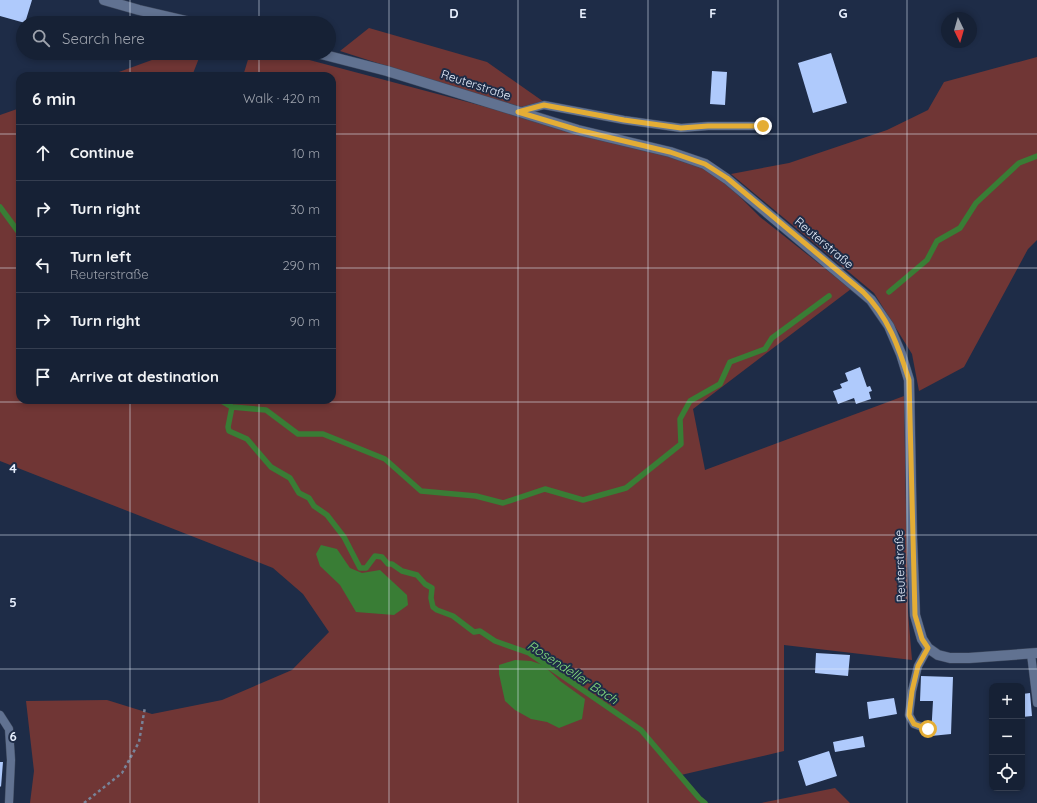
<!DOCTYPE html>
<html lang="en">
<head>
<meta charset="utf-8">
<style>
	:root { --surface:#162135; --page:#232e41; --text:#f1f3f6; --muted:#9ea3ad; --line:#353e50 }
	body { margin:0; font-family:Quicksand,sans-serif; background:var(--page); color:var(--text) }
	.controls { position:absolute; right:12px; bottom:12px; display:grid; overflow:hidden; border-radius:8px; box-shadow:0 2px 6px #0003 }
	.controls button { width:36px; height:36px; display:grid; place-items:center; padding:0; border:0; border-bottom:1px solid var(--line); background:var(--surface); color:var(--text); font:20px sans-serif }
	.compass { position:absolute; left:941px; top:12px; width:36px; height:36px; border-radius:50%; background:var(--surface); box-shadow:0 2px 6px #0003; rotate:175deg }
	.stop { position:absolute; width:12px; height:12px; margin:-9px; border:3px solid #e4ad35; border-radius:50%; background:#fff }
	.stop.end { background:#e4ad35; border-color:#fff; box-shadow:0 1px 4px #0008 }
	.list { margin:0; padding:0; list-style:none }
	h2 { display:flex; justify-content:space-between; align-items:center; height:52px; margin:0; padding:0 16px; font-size:17px }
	h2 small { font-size:13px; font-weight:400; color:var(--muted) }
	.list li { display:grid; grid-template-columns:26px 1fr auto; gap:12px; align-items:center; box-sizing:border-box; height:56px; padding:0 16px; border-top:1px solid var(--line) }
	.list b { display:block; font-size:15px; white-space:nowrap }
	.list p { margin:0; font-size:13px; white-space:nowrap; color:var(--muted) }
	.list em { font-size:13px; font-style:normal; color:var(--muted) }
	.icon { flex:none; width:22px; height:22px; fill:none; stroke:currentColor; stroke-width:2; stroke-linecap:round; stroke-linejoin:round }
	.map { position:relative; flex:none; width:1037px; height:803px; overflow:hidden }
	.search { position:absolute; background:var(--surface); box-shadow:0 2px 6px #0003; left:16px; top:16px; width:320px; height:44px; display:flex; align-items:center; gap:10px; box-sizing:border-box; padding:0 14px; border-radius:22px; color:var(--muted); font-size:15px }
	.panel { position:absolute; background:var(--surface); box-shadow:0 2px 6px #0003; left:16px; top:72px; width:320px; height:332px; border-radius:12px }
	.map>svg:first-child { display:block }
	.green { fill:#703635 }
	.water { fill:#397d35 }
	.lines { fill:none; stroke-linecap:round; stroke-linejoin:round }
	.stream { stroke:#397d35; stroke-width:5.5 }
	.building { fill:#afcafc }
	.service-casing { stroke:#3e495e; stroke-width:9 }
	.minor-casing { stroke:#3e495e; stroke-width:11 }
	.path { stroke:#788398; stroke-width:2.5; stroke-dasharray:3 3; stroke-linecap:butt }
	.service { stroke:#617291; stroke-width:8 }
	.minor { stroke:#617291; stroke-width:10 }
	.route { stroke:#e4ad35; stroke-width:5 }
	.grid { fill:none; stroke:#e8f0fe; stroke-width:1; stroke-opacity:0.55 }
	.labels { text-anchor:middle; stroke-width:4; stroke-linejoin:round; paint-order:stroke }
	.street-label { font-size:12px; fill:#e8f0fe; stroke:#1e2c47 }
	.water-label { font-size:13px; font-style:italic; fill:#85de7e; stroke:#1e2c47 }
	.grid-label { font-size:13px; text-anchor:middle; font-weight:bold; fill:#e8f0fe; stroke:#1e2c47; stroke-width:4; stroke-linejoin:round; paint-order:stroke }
</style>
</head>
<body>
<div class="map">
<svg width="1037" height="803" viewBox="0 0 1037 803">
	<rect width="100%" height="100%" fill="#1e2c47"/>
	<path class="green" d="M369,28L487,62L544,102L517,108L340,51Z
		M171,53H201L192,76H108Z
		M250,53H283L668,155L704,167L726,183L760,217L851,289L693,409L705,470L904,396L908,612L912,660L784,645V751L681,775L705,803H30L34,771L26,701L107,700L152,714L222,700L292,670L329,632L303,594L273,568L0,461V115L20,108V400H332V76H243Z
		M1037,57V240L1028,249L964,367L919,391L912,354L874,293L731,174L789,163L887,130L928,110L944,82Z
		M835,788L850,803H761Z"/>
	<path class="water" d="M321,545L337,549L350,568L362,573L380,570L407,595L408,605L394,615L356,612L340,585L320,566L316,554Z
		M515,660L531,661L543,665L560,681L585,699L582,719L559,728L547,722L531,719L515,710L505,701L499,674V665Z"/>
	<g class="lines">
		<path class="stream" d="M0,207L20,234
			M889,292L927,260L937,241L960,228L976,203L1019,163L1037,156
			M220,400L232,407L228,427L229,431L247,439L271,467L290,478L299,493L309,498L314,506L327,515L344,537L360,568H366L375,556L382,557L388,564H392L402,571L417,575L425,584L432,588L431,598L433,607L437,610L453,616L474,632L480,631L495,641L529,653L641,730L699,798L705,803
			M232,407L266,410L298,434H323L385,459L421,491L476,496L503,503L545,489L583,500L626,488L681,444L680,419L690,401L720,384L730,362L765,349L772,338L829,296"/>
	</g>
	<path class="building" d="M0,0H32L25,23L0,16Z
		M831,53L847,103L813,113L798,63Z
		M712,71L727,72L725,105L710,104Z
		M860,367L867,387L870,386L872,391L869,392L871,399L856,404L854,398L838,404L833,391L842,388L840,384L848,381L845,373Z
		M816,653L850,655L848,676L815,673Z
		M921,676L953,677L951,734L931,736L933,701H920Z
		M1030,693L1032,716L1022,717V694Z
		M894,698L897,714L869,719L867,702Z
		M863,736L865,747L835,752L833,742Z
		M829,751L837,776L806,786L798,761Z
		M0,762H3L1,787L0,786Z"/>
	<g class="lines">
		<g class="service-casing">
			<path id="service" d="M519,112L544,105L624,120L681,128L708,126H763
				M1031,654L1037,703
				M0,715L9,729L11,760L9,803
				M928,729L914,724L909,715L912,691L918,666L928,648"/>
		</g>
		<g class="minor-casing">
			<path id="minor" d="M104,0L139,10L195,23
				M317,53L387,71L578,130L670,152L705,164L727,179L871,300L889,326L901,354L909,380L912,537L915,615L922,639L928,648L938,655L950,658H969L1037,653"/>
		</g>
		<path class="path" d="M84,803L122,773L139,742L145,707"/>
		<use href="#service" class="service"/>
		<use href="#minor" class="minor"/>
	</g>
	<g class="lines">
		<path class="route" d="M763,126H708L681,128L624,120L544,105L518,112L578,130L670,152L705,164L727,178L863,292C888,316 899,348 909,380L915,615L922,639L928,648L918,666L912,691L909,715L914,724L928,729"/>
	</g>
	<path class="grid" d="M130,0V23M259,0V23M389,0V803M518,0V803M648,0V803M778,0V803M907,0V803M130,53V76M259,53V76M0,134H20M332,134H1037M0,268H20M332,268H1037M130,400V803M259,400V803M0,402H1037M0,535H1037M0,669H1037"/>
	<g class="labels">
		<g class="street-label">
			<text transform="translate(476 85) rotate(18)" y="4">Reuterstraße</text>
			<text transform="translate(824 243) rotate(40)" y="4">Reuterstraße</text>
			<text transform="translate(900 566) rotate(-92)" y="4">Reuterstraße</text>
		</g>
		<g class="water-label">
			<text transform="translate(573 672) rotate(33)" y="5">Rosendeller Bach</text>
		</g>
	</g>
	<g class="grid-label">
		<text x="454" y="18">D</text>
		<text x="583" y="18">E</text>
		<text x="713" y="18">F</text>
		<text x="843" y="18">G</text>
		<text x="13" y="473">4</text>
		<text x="13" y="607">5</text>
		<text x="13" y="741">6</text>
	</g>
</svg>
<div class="controls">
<button>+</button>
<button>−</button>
<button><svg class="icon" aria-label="locate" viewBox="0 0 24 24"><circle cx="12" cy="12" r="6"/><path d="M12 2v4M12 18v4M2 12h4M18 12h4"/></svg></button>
</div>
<svg class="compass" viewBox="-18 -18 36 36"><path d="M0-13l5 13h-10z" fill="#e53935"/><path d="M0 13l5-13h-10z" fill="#9ea3ad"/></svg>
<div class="stop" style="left:928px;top:729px"></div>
<div class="stop end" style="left:763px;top:126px"></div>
<div class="search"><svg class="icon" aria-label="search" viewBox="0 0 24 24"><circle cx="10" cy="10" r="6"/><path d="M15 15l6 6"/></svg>Search here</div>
<section class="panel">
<h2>6 min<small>Walk · 420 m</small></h2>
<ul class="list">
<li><svg class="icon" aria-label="ahead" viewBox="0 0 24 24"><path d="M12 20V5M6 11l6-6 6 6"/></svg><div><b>Continue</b></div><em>10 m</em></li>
<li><svg class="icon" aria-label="right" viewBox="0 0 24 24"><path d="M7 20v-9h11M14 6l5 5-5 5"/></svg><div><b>Turn right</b></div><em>30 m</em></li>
<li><svg class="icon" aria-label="left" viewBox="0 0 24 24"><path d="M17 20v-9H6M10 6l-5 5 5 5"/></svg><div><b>Turn left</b><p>Reuterstraße</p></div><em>290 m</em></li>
<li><svg class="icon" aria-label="right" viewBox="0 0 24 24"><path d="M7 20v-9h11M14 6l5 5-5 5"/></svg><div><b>Turn right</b></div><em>90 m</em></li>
<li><svg class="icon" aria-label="arrive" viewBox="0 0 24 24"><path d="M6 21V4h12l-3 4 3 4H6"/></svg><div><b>Arrive at destination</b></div></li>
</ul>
</section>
</div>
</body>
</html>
